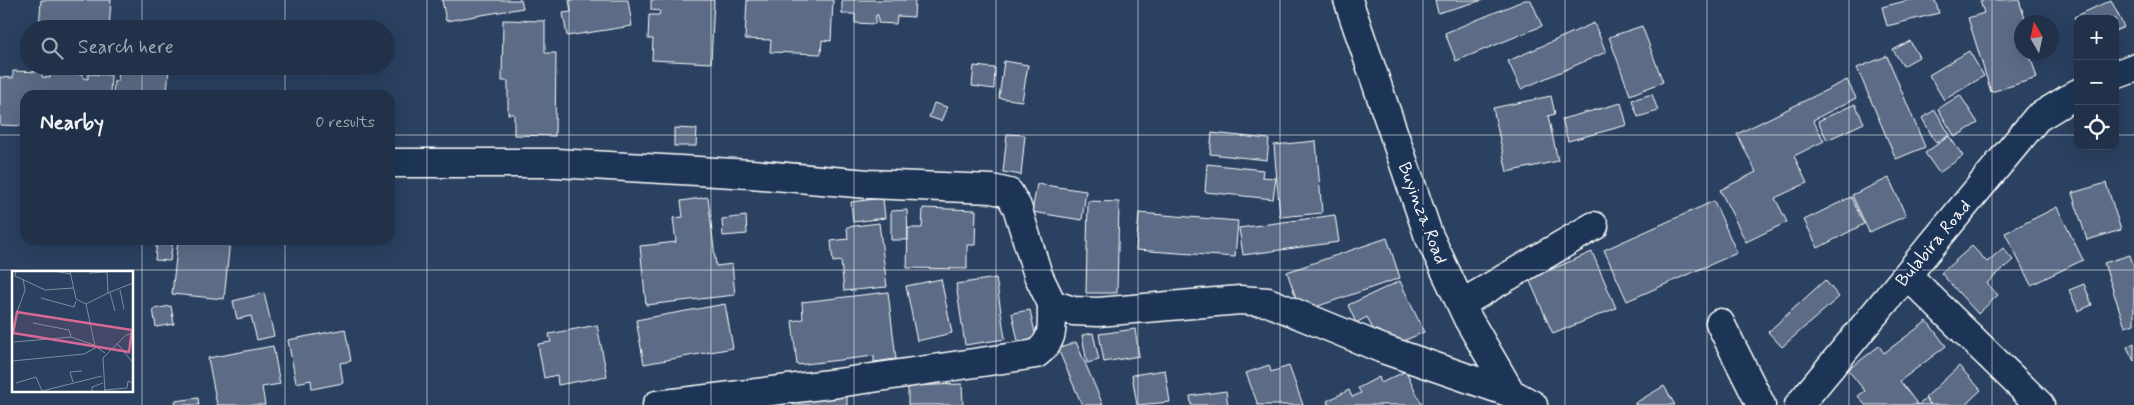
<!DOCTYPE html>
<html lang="en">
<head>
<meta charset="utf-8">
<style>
	:root { --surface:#203149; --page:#283950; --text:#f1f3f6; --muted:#a2a9b4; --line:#3d4c61 }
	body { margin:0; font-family:Mynerve,sans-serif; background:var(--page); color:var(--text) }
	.controls { position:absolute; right:15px; top:15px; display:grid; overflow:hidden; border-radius:10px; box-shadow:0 5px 20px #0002 }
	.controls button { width:45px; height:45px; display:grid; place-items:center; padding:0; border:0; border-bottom:1px solid var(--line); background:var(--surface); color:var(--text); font:25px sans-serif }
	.compass { position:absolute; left:2014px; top:15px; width:45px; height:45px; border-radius:50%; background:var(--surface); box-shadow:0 5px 20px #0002; rotate:351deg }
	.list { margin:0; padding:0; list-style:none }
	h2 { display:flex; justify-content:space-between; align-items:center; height:65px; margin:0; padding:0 20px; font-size:21px }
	h2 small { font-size:16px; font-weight:400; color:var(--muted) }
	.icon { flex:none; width:28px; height:28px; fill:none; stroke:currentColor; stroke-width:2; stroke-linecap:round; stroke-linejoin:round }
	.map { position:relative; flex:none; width:2134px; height:405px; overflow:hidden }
	.search { position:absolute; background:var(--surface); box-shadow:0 5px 20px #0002; left:20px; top:20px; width:375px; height:55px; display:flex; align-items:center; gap:12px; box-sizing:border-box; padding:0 18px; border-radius:28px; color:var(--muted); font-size:19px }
	.panel { position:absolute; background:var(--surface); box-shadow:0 5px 20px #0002; left:20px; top:90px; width:375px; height:155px; border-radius:15px }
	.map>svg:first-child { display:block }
	.building { fill:#5b6c86; stroke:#fff }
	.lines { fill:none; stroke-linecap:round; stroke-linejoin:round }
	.street-casing { stroke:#fff; stroke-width:31 }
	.secondary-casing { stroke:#fff; stroke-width:31 }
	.street { stroke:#1d3557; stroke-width:28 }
	.secondary { stroke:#1d3557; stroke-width:28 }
	.grid { fill:none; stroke:#fff; stroke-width:1; stroke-opacity:0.55 }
	.labels { text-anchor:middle; stroke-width:5; stroke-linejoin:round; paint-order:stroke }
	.street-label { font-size:18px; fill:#fff; stroke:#1d3557 }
	.inset-road { fill:none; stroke:#7f8da0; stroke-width:1 }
	.view { fill:#d76994; fill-opacity:0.15; stroke:#d76994; stroke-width:2.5 }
	.inset-edge { fill:none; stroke:#fff; stroke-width:2.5 }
</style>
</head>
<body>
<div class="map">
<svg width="2134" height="405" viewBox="0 0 2134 405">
	<rect width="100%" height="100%" fill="#2a4161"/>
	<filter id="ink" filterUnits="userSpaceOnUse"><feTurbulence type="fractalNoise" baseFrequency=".02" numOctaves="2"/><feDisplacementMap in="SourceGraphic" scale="10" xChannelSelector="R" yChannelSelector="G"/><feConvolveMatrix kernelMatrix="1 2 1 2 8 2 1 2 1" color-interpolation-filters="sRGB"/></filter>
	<g filter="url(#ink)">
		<path class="building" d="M41,0H111L109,29H39Z
			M442,0H521L523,8L446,21Z
			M569,0H628L632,26L567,36L563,13L571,12Z
			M651,0H714L711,63L652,60L653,39H648L649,15H659L660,11L651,10Z
			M747,0H833L831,41L822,40L821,54L770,52L771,40L745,39Z
			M842,0H915L914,17L897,16L896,24L878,23V15H876L875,24L855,23V14H842Z
			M1435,0H1483L1438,13Z
			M1525,0H1531L1542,26L1456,61L1445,33Z
			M1909,0H1935L1939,13L1887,26L1882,7Z
			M1984,0H2019L2026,22H2022V52H2029L2037,78L1991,92L1968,18L1984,13L1980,1Z
			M2111,0L2124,27L2115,31V19H2078V25L2074,17Z
			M503,20L545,21V53H556L555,136L514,135V114H508V81H502Z
			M1594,23L1606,52L1521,89L1508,61Z
			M1642,26L1663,82L1630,95L1609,37Z
			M1910,41L1919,57L1903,66L1893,50Z
			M1969,51L1984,76L1944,100L1929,75Z
			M1887,56L1925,147L1896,159L1857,68Z
			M1004,61L1028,65L1022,101L999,98Z
			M114,66H169L167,95H113L114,81H118L119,68Z
			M322,66H350L351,72L323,75Z
			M974,66L995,68L994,89L972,86Z
			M13,71L42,72V77L50,78V73L83,74V78L88,79V74L111,75L110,95H25V126L0,125V77L13,78Z
			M1847,80L1856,98L1813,120L1824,141L1794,156L1807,183L1775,198L1787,222L1746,242L1720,190L1756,172L1737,134Z
			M1652,94L1658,111L1638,117L1632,100Z
			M1960,95L1978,123L1955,137L1938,109Z
			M1551,96L1555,114L1548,116L1558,161L1507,172L1493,108Z
			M934,103L947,107L941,121L929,117Z
			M1621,103L1627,125L1568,141L1562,119Z
			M1855,104L1864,123L1827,140L1818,121Z
			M1935,110L1950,135L1936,143L1922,118Z
			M674,128L697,129L696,146H674Z
			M1212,133L1269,139L1267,160L1210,154Z
			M1007,134L1025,135L1021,175L1003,172Z
			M1949,136L1963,156L1939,173L1925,153Z
			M1316,141L1322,213L1280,217L1274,145Z
			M1207,164L1263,170L1262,177L1276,178L1273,199L1205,192Z
			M1889,178L1906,216L1869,232L1852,195Z
			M2106,183L2121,230L2087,240L2072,193Z
			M1037,184L1086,191L1082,220L1032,212Z
			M708,197L716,266L732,264L735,295L646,305L640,246L676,242L673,218L683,217L681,201Z
			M1851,197L1864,224L1818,248L1804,220Z
			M883,198L885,218L853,222L851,202Z
			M1088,201L1119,202L1117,293H1086Z
			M1714,201L1737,253L1627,301L1604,250Z
			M2057,207L2083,260L2031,285L2005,233Z
			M923,208L976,210L975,245H967V269L907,268L908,228H922Z
			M907,210L908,240H891V211Z
			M1139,213L1238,221L1235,257L1136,250Z
			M1335,215L1339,242L1243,255L1239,228Z
			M746,216L747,234L723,236L722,219Z
			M879,223L887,287L844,291L841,261L833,262L831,241L848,239L847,227Z
			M1387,238L1400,278L1301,312L1287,272Z
			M157,240H173L170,261L155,260Z
			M178,240H230L224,299L172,294Z
			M1972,246L1987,262L2003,248L2013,260L1987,283L1998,295L1978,314L1941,273Z
			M1592,252L1616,308L1553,334L1529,279Z
			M2130,255L2134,268V324L2125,327L2104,263Z
			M996,278L1005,339L965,345L956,284Z
			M941,279L952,333L917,341L906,286Z
			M1825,280L1839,297L1782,347L1768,332Z
			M1400,281L1424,332L1383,350L1367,317L1356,323L1348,305Z
			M2084,284L2092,305L2078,311L2069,290Z
			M888,292L896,359L874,362V356L797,365L792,321L803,319L802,302Z
			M264,293L274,336L257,340L251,316L237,319L233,301Z
			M725,304L733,348L644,364L636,320Z
			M171,306L174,324L156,327L153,309Z
			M1030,310L1037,342L1019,346L1012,313Z
			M1927,321L1946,346L1900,381L1918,405L1926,399L1931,405H1865L1858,396L1865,391L1848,370L1879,346L1884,353Z
			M597,325L607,376L558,385L557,375L544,378L538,344L551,342L549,334Z
			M345,329L351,361L340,363L343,383L312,389L311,380L296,383L288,340Z
			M1135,329L1139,356L1104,362L1099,334Z
			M1093,333L1099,360L1087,363L1082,335Z
			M1076,342L1103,405H1082L1058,349Z
			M2134,343V361L2127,347Z
			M273,346L280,384L262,387L265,405H217L208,358Z
			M1269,365L1271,372L1289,366L1303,405H1258L1246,373Z
			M1959,366L1981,390L1965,405H1931L1925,398Z
			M1165,370L1170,402L1137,405L1132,375Z
			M1406,371L1422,405H1329L1327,401L1349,390L1352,397L1361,393L1358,388L1379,377L1381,383Z
			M962,384L963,405H908V386Z
			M1664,386L1675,405H1635V403Z
			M1226,391L1228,405H1191L1190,396Z
			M847,393V405H793V395Z
			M198,398L199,405H176L175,401Z"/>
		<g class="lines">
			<g class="street-casing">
				<path id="street" d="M1348,0L1428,234L1468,319L1511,393L1533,405
					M390,163H556L751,174L868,184L992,189L1009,193L1017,207L1038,275L1052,304L1073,311L1098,312L1240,300L1268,302L1383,349L1511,393
					M1907,275L2040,405
					M1461,304L1594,226
					M1720,323L1761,405
					M657,405L838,383L1036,354C1056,339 1051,326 1052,304"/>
			</g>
			<g class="secondary-casing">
				<path id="secondary" d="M2115,75L2134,68
					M1799,405L2037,118L2078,93"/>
			</g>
			<use href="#street" class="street"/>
			<use href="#secondary" class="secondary"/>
		</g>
	</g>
	<path class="grid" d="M142,0V29M285,0V29M427,0V405M569,0V405M711,0V405M854,0V405M996,0V405M1138,0V405M1280,0V405M1423,0V405M1565,0V405M1707,0V405M1849,0V405M1992,0V405M142,66V95M285,66V95M0,135H25M390,135H2078M2115,135H2134M142,240V405M285,240V405M0,270H2134"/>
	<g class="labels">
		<g class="street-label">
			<text transform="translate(1423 213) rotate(69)" y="6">Buyinza Road</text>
			<text transform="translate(1933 243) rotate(-50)" y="6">Bulabira Road</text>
		</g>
	</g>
	<g transform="translate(12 271)">
		<rect width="121" height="121" fill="#2a4161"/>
		<path class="inset-road" d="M4,0L3,5L33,19L61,17M41,0L59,3M58,0L64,28L74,33L83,75L93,82M77,2L95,1M108,19L112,38M96,22L121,12M98,22L103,40M29,27L62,36L64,30M74,33L96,22L95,0M4,44L13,19L11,8M21,52L57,59L59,66L82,74M2,71L59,66M105,72L121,92M0,90L72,83L85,76M61,111L58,101L70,100M4,112L24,106L30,120L90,105M92,119L115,117L116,110L121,112M80,121V116L91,112M93,121L91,87L114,64L121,62"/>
		<path class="view" d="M5,41L120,59L117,81L1,62Z"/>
		<rect width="121" height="121" class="inset-edge"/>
	</g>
</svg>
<div class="controls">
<button>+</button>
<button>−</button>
<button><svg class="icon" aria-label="locate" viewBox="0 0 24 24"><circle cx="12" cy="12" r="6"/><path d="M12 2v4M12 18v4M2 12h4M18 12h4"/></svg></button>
</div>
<svg class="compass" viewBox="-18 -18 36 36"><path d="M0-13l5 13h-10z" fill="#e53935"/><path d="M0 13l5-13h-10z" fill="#a2a9b4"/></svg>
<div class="search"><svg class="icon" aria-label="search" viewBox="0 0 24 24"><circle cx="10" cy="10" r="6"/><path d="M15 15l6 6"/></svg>Search here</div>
<section class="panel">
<h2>Nearby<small>0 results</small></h2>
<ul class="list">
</ul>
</section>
</div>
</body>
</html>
